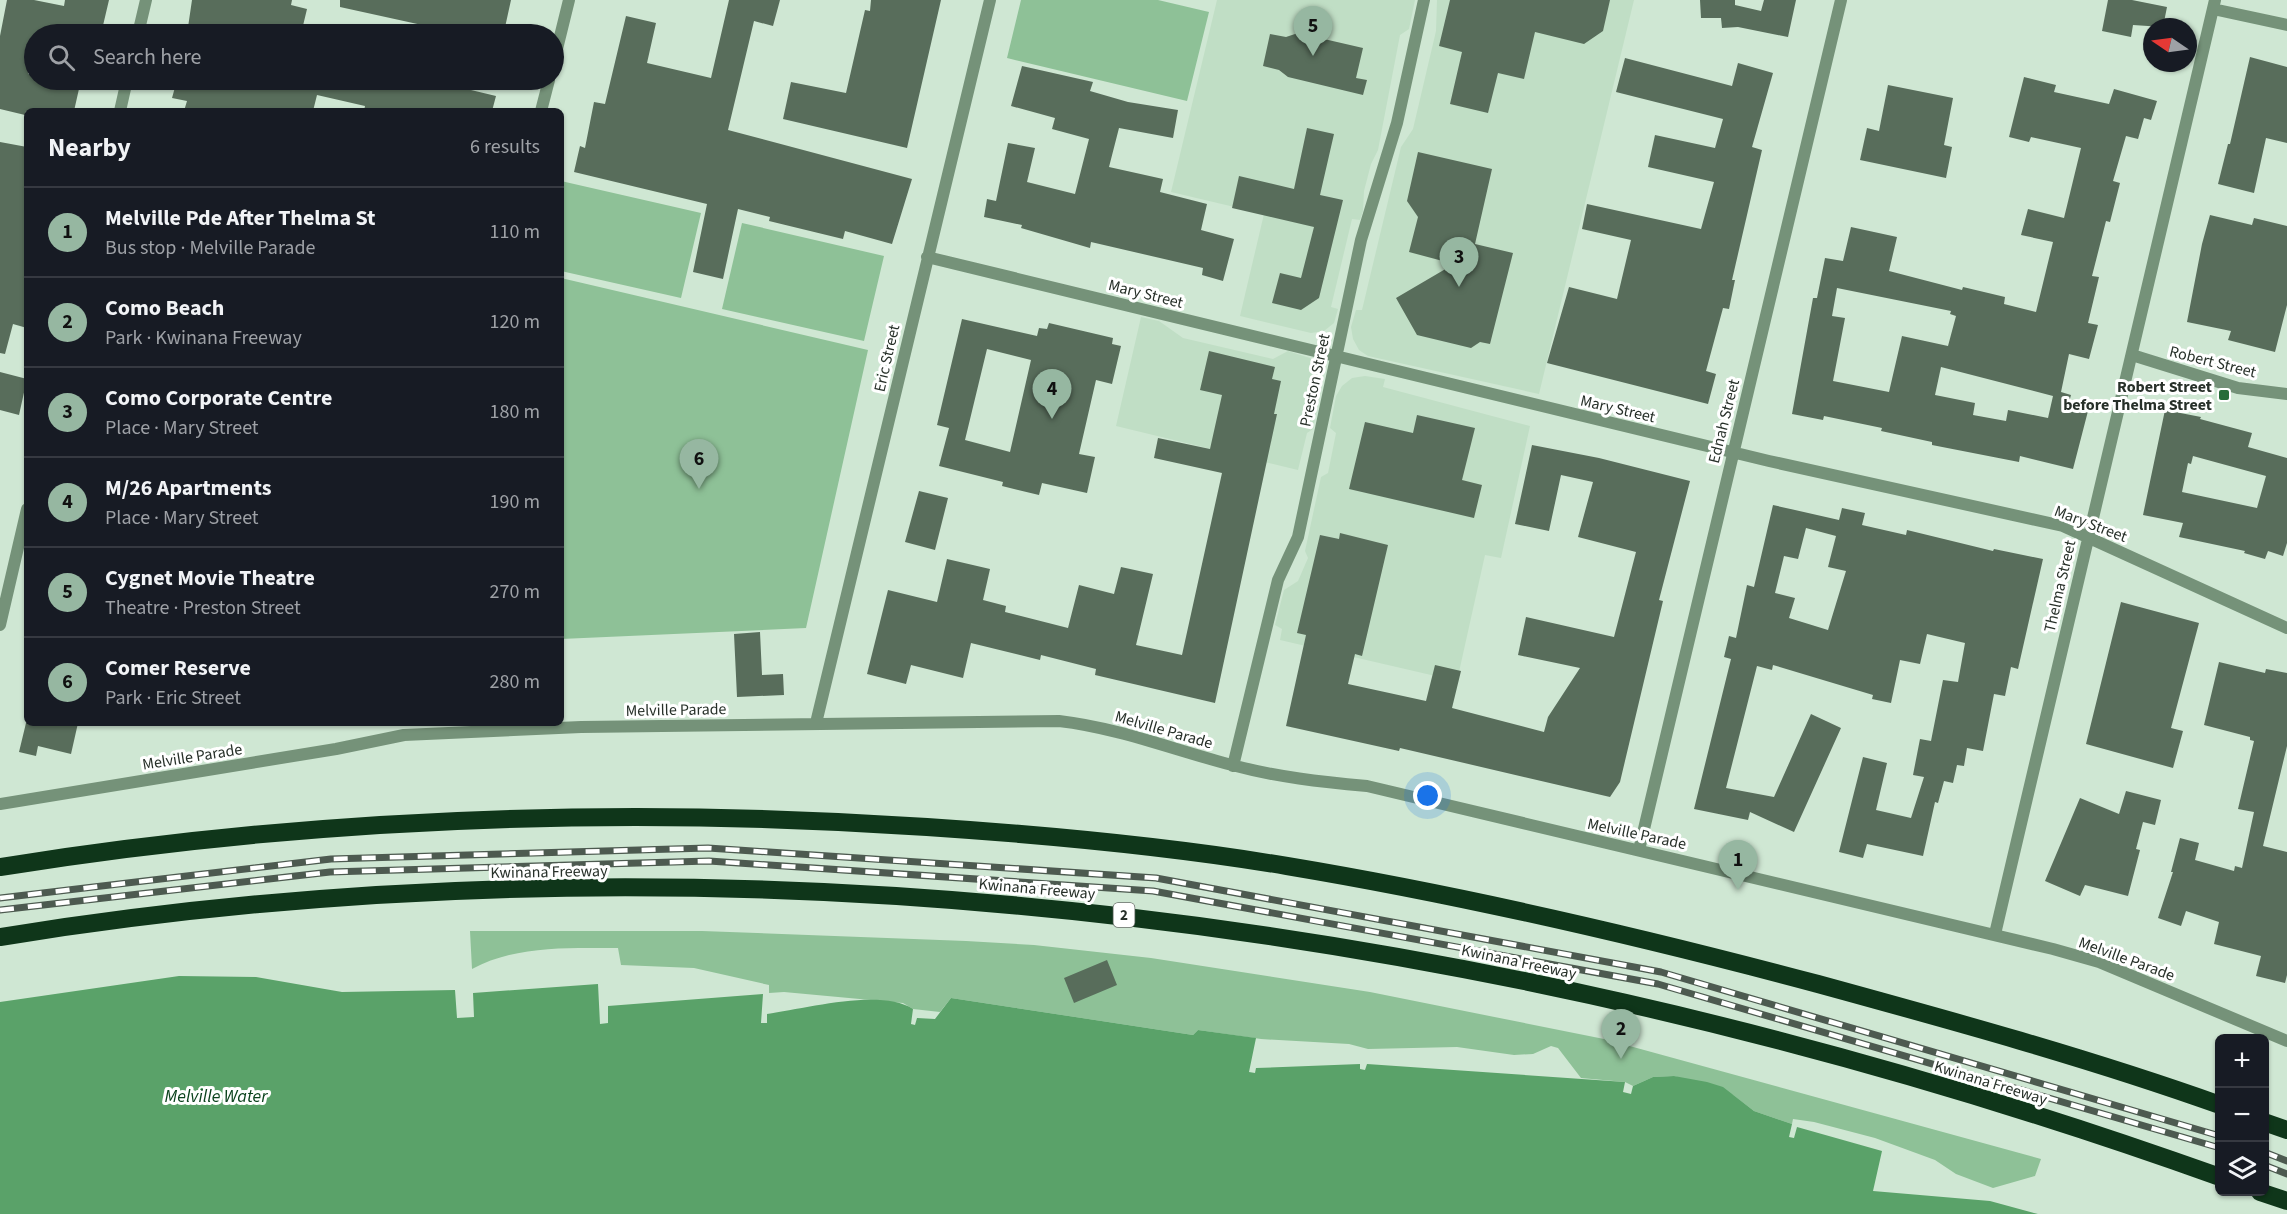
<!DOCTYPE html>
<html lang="en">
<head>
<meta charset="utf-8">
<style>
	:root { --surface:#171b24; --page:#20242c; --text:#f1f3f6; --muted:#9ea1a6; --line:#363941; --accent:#96b7a1 }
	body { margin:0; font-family:"Source Sans 3",sans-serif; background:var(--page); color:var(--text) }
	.controls { position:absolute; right:18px; bottom:18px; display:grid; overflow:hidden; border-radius:9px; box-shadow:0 2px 4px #0004 }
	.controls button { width:54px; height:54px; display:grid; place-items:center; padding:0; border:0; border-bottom:2px solid var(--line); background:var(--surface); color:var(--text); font:30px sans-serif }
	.compass { position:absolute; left:2143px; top:18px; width:54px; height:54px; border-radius:50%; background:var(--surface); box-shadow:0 2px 4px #0004; rotate:283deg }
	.you { position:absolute; left:1428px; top:796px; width:21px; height:21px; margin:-15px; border:4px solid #fff; border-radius:50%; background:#1a73e8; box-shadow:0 0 0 9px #1a73e833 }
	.badge { display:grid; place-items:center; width:39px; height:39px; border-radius:50%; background:var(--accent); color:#111; font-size:20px; font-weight:700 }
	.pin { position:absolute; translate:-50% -50px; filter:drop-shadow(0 2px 3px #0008) }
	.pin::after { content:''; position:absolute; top:32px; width:21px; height:18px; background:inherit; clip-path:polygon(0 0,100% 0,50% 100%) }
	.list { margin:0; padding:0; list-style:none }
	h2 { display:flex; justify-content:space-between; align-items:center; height:78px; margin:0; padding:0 24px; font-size:26px }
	h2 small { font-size:20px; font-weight:400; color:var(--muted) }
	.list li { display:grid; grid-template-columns:39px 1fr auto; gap:18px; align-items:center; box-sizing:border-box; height:90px; padding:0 24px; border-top:2px solid var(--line) }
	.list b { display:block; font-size:22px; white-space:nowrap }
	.list p { margin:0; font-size:20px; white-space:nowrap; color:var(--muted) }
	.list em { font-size:20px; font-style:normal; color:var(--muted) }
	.icon { flex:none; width:33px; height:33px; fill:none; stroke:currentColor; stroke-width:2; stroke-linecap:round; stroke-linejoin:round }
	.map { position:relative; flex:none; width:2287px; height:1214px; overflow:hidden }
	.search { position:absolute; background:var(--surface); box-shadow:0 2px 4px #0004; left:24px; top:24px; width:540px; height:66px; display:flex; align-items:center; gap:15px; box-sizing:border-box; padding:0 21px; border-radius:33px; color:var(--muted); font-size:22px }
	.panel { position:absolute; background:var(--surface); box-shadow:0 2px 4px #0004; left:24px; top:108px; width:540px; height:618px; border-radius:9px }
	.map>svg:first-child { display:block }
	.built { fill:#c0dec5 }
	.green { fill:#8ec197 }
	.water { fill:#5aa269 }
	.building { fill:#586d5b; fill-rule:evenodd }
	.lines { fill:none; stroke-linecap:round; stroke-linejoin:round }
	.street { stroke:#759279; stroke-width:12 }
	.highway { stroke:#0f361a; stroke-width:18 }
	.rail-casing { stroke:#4d5a50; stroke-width:7 }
	.rail { stroke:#fff; stroke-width:4.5; stroke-dasharray:14; stroke-linecap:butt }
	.poi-dot { fill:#266d39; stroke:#fff; stroke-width:2 }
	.labels { text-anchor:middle; stroke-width:6; stroke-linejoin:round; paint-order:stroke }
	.shield { fill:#fff; stroke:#686e69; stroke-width:1.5 }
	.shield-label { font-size:15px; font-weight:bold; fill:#273029 }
	.street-label { font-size:16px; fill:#273029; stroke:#fff }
	.poi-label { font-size:16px; font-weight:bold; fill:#273029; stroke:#fff; text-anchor:end }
	.water-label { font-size:18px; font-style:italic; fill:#0a421c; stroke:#fff }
</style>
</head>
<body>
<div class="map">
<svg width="2287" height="1214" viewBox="0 0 2287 1214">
	<rect width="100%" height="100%" fill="#cfe7d3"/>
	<path class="built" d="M1217,0H1415L1409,29L1400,35L1378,150L1371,164L1364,191L1363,211L1360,220L1352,219L1331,307L1338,309L1334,323L1324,331L1311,333L1240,316L1264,214L1171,192Z
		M1437,0H1634L1539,394L1368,356L1359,350L1353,339L1351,327L1356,310H1362L1401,147L1413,129L1436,31Z
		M1141,317L1159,321L1183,338L1273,359L1288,351L1310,358L1320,368L1322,381L1313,429L1307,433L1298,470L1116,426Z
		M1365,376L1385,379L1383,387L1530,426L1501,558L1485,555L1457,681L1280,640L1282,629L1275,625L1284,590L1298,581L1308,558L1305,551L1321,477L1328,473L1336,433L1330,428L1336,396L1342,386L1352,378Z"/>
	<path class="green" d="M1021,0H1158L1209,12L1187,101L1007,58Z
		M561,181L701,213L681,298L561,271Z
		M742,223L884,256L864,341L722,309Z
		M561,278L868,350L806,628L561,639Z
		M470,931H702L966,941L1034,945L1151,958L1370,992L1604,1039L2041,1159L2035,1176L1993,1188L1956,1174L1935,1160L1875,1138L1814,1122L1793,1119L1792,1124L1754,1111L1733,1095L1674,1076L1653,1077L1633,1086L1625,1082L1581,1078L1558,1048L1551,1046L1533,1054L1514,1055L1457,1047L1368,1049L1349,1044L1261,1039L1198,1030L1193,1035L951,998L940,1012L913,1009L903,1003L784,992L769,993V985L694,968L621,965L618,948C570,948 516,945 472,969Z"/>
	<path class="water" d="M179,976L256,977L342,992L455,990L457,1018L474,1017L473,993L598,984L600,1024L608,1023V1006L763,994L761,1023H767V1014C805,1009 880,988 913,1009L911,1024L915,1025L917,1018L935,1019L951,998L1193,1035L1198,1030L1256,1038L1249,1072L1255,1073L1256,1068L1360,1064V1069L1365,1070L1367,1064L1625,1082L1623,1092L1631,1094L1633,1086L1653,1077L1674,1076L1707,1082L1723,1087L1754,1111L1792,1124L1789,1137L1794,1138L1797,1127L1882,1151L1873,1191L1990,1201L2038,1214H0V1002Z"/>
	<path class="building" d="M7,0H34L64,6L65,0H109L101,34H34L28,74L34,75V80H81L74,111H26L25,115L0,109V36Z
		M192,0H292L291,5L307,9L301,34H187Z
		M340,0H511L504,32L484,27L482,34H463L340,7Z
		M729,0H780L773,26L754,21L728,130L912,179L892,244L845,231L843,239L769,221L770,217L738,209L723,279L693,272L707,204L574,172L580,146L585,148L594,102L605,104L626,16L656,23L647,63L711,78Z
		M871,0H941L907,148L783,119L791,82L846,93L865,10L870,11Z
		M1450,0H1610L1603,31L1584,44L1535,32L1524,79L1498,73L1488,113L1450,104L1462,52L1439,46Z
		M1700,0H1735V5L1761,11L1764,0H1796L1788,37L1738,27L1722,28L1721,18H1701Z
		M2108,0H2132L2167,7L2163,27L2133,25L2131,37L2102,31Z
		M1298,33L1363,48L1356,78L1367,80L1363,95L1288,77L1279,70L1263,66L1270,34L1286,37Z
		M2250,57L2287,67V143L2266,138L2254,193L2218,184L2228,144H2230Z
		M1625,58L1732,86L1738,63L1773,73L1752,147L1762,150L1732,280H1735L1729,309L1723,308L1706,371L1716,374L1708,404L1547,363L1569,287L1617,299L1631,240L1582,229L1587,204L1701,229L1714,182L1648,167L1655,135L1715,148L1723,119L1616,92Z
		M1022,66L1093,82L1090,91L1128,102L1178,110L1173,138L1119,128L1109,167L1163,179L1160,192L1207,204L1201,230L1234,239L1223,281L1202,275L1203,268L1091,242L1090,248L1021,228L1022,225L984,217L987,199L996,201L1008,143L1035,148L1027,182L1075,194L1089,139L1052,129L1055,118L1011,106Z
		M2024,77L2056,85L2054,92L2109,104L2114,89L2157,101L2151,120L2144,118L2138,139L2126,136L2113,181L2120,183L2110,222L2106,221L2092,276L2099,277L2088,323L2098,325L2089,359L2069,354L2061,392L2071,395L2068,406L2088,411L2073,469L2020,456L2019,462L1932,445V442L1881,431L1882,428L1824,416L1823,420L1792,414L1813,298H1817L1825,258L1843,261L1851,227L1897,237L1889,271L1962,290L1963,287L2005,297L2004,304L2036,312L2053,242L2021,235L2028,209L2064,218L2081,148L2031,137L2029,142L2009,137ZM1837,288L1951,311L1950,314L1956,316L1948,346L1902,336L1889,392L1833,381L1845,318L1832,316ZM1941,367L2053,396L2048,418L2008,410L2006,421L1973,415L1975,403L1935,395Z
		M177,80H473L471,90L496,96L492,111H364L365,106L317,95L313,111H184L187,101L172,98Z
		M1888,85L1953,98L1944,145L1952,147L1946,178L1860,160L1867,128L1879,131Z
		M1307,128L1334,134L1320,195L1343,200L1319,298L1301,310L1272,303L1280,273L1301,278L1314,227L1232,208L1239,176L1294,189Z
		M0,142L27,147V328L13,324L5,354L0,353Z
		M1418,152L1492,169L1475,244L1513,253L1490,344L1480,342L1471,348L1417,335L1396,298L1454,264L1409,252L1418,217L1407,201Z
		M2210,215L2252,225L2254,218L2287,226V305L2275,352L2228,340L2231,331L2187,322L2202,244Z
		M962,319L1037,336L1039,328L1047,329L1049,323L1113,338L1112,344L1121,346L1112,384L1096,380L1079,454L1095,457L1087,493L1042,483L1039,495L1002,486L1003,482L939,466L949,428L937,425ZM987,349L1031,360L1010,452L965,440Z
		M1209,351L1275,367L1272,379L1281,381L1274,414H1277L1215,703L1095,675L1096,669L1041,655L1040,660L971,643L963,678L911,665L906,684L867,674L888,590L937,602L947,559L990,569L983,600L1006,606L1005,612L1068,628L1079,585L1114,594L1121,567L1153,574L1136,645L1182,655L1222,473L1154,458L1158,438L1210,449L1222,395L1200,390Z
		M0,372L27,379L19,415L0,410Z
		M2165,410L2201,417L2200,419L2252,433L2248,447L2287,458V543L2283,556L2268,551L2265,559L2244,553L2245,551L2179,537L2183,523L2143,515ZM2193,456L2266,476L2257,508L2182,492L2188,463L2191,464Z
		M1417,415L1475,428L1462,480L1482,485L1474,518L1349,489L1365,422L1413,433Z
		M1532,445L1599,458L1690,481L1659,600L1663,601L1620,782L1610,797L1400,748L1399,751L1286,726L1306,635L1297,633L1320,535L1339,539L1340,533L1388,545L1362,656L1355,654L1348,684L1426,701L1435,665L1461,671L1452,708L1544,732L1548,717L1580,668L1518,655L1526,617L1614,637L1636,552L1578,537L1593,482L1561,475L1549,531L1515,524Z
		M919,491L948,498L935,550L905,542Z
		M1773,505L1839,520L1842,508L1865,513L1862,525L1906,535L1907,530L1993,551L1994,549L2043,559L2018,669L2011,667L2005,696L1994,694L1983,751L1967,748L1964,766L1957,765L1953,783L1944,781L1938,803L1935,802L1923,856L1867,844L1863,858L1839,852L1863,757L1887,763L1876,810L1911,818L1924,777L1913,775L1920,739L1931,741L1943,680L1958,682L1965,643L1927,634L1920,664L1900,660L1891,703L1872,699L1873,695L1773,665L1772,670L1757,666L1726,788L1774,797L1811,714L1841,728L1794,832L1750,812L1748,820L1694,809L1731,659L1724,657L1729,636L1736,638L1747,585L1754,587ZM1806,528L1836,536L1828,567L1846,571L1828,630L1789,618L1795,598L1775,593L1784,556L1798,559Z
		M2121,602L2199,623L2171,728L2183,731L2173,768L2086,744Z
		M760,632L762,675L783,674L784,695L737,697L734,634Z
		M2219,662L2265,673L2266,669L2287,673V746L2263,846L2287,852V975L2285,983L2256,976L2261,956L2214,944L2219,922L2186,911L2181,926L2158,918L2173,872H2171L2180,838L2199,843L2195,860L2234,871L2235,866L2242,868L2254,812L2238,809L2254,741L2250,740V737L2204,725Z
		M26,723H78L71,754L38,746L36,756L19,752Z
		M2126,791L2161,800L2155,825L2143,822L2136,849L2140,850L2128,896L2085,885L2080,896L2045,881L2080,798L2119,814Z
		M1107,960L1117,985L1074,1003L1064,978Z"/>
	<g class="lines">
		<path class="street" d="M2213,9L2287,25
			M138,34L146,0
			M554,61L569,0
			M120,111L127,80
			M541,111L549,80
			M927,257L1769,461L2063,526L2287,628
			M2132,355L2238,388L2287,394
			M0,625L27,509
			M816,723L990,0
			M1233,766L1278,580L1298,537L1361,240L1397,123L1424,0
			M0,804L336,749L404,735L581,727L1059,721C1119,728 1174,750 1232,765C1276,777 1322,782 1367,786L2053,949L2099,962L2287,1041
			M1639,850L1841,0
			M1995,934L2215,0"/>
		<path class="highway" d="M0,867C306,818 618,806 927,827C1047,835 1168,846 1287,866C1467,896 1642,937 1818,984C1953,1021 2088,1058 2220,1105
			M0,937C745,816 1513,924 2220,1177
			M2264,1122L2287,1130
			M2260,1192L2287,1201"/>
		<g class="rail-casing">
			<path id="rail" d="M0,898L331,859L708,848L1156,878L1661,972L2220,1136
				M0,910L330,872L709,861L1153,891L1658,984L2220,1148
				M2264,1152L2287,1161
				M2264,1165L2287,1174"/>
		</g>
		<use href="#rail" class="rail"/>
	</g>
	<rect class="poi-dot" x="2218" y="389" width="12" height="12" rx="3"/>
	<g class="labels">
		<rect class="shield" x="1113.5" y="903" width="21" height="24" rx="4.5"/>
		<g class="shield-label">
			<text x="1124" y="920">2</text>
		</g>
		<g class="street-label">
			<text transform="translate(1146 293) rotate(14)" y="6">Mary Street</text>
			<text transform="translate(886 358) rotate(-77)" y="6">Eric Street</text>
			<text transform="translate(2213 361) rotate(14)" y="6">Robert Street</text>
			<text transform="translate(1314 380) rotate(-78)" y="6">Preston Street</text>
			<text transform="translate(1618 408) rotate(13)" y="6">Mary Street</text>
			<text transform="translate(1723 421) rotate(-76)" y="6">Ednah Street</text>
			<text transform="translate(2091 523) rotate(21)" y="6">Mary Street</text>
			<text transform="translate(2059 586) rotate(-77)" y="6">Thelma Street</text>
			<text transform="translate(676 709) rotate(-1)" y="6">Melville Parade</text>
			<text transform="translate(1164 729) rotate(16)" y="6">Melville Parade</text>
			<text transform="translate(192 756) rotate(-9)" y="6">Melville Parade</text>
			<text transform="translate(1637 833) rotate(12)" y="6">Melville Parade</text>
			<text transform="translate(549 871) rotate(-1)" y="6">Kwinana Freeway</text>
			<text transform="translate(1037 888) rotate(5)" y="6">Kwinana Freeway</text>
			<text transform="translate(2127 958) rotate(20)" y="6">Melville Parade</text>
			<text transform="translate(1519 961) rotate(12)" y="6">Kwinana Freeway</text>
			<text transform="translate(1991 1082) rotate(17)" y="6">Kwinana Freeway</text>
		</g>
		<g class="poi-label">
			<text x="2212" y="392">Robert Street<tspan x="2212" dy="18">before Thelma Street</tspan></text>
		</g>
		<g class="water-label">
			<text x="216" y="1102">Melville Water</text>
		</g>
	</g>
</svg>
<div class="controls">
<button>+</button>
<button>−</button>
<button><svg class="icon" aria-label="layers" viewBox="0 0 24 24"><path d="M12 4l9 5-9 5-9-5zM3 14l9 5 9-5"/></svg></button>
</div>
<svg class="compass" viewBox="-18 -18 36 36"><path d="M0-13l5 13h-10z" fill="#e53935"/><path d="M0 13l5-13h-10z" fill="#9ea1a6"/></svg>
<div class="you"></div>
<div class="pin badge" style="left:1738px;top:890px">1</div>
<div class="pin badge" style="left:1621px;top:1059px">2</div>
<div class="pin badge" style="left:1459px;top:287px">3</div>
<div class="pin badge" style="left:1052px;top:419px">4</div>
<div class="pin badge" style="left:1313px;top:56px">5</div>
<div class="pin badge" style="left:699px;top:489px">6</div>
<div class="search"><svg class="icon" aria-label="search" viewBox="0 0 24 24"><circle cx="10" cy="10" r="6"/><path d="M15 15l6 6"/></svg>Search here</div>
<section class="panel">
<h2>Nearby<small>6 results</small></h2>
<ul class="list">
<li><span class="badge">1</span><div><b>Melville Pde After Thelma St</b><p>Bus stop · Melville Parade</p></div><em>110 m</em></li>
<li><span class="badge">2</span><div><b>Como Beach</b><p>Park · Kwinana Freeway</p></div><em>120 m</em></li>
<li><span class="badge">3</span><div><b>Como Corporate Centre</b><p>Place · Mary Street</p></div><em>180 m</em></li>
<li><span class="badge">4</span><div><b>M/26 Apartments</b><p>Place · Mary Street</p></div><em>190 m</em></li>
<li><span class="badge">5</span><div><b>Cygnet Movie Theatre</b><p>Theatre · Preston Street</p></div><em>270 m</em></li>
<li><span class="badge">6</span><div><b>Comer Reserve</b><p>Park · Eric Street</p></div><em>280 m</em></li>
</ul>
</section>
</div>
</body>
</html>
